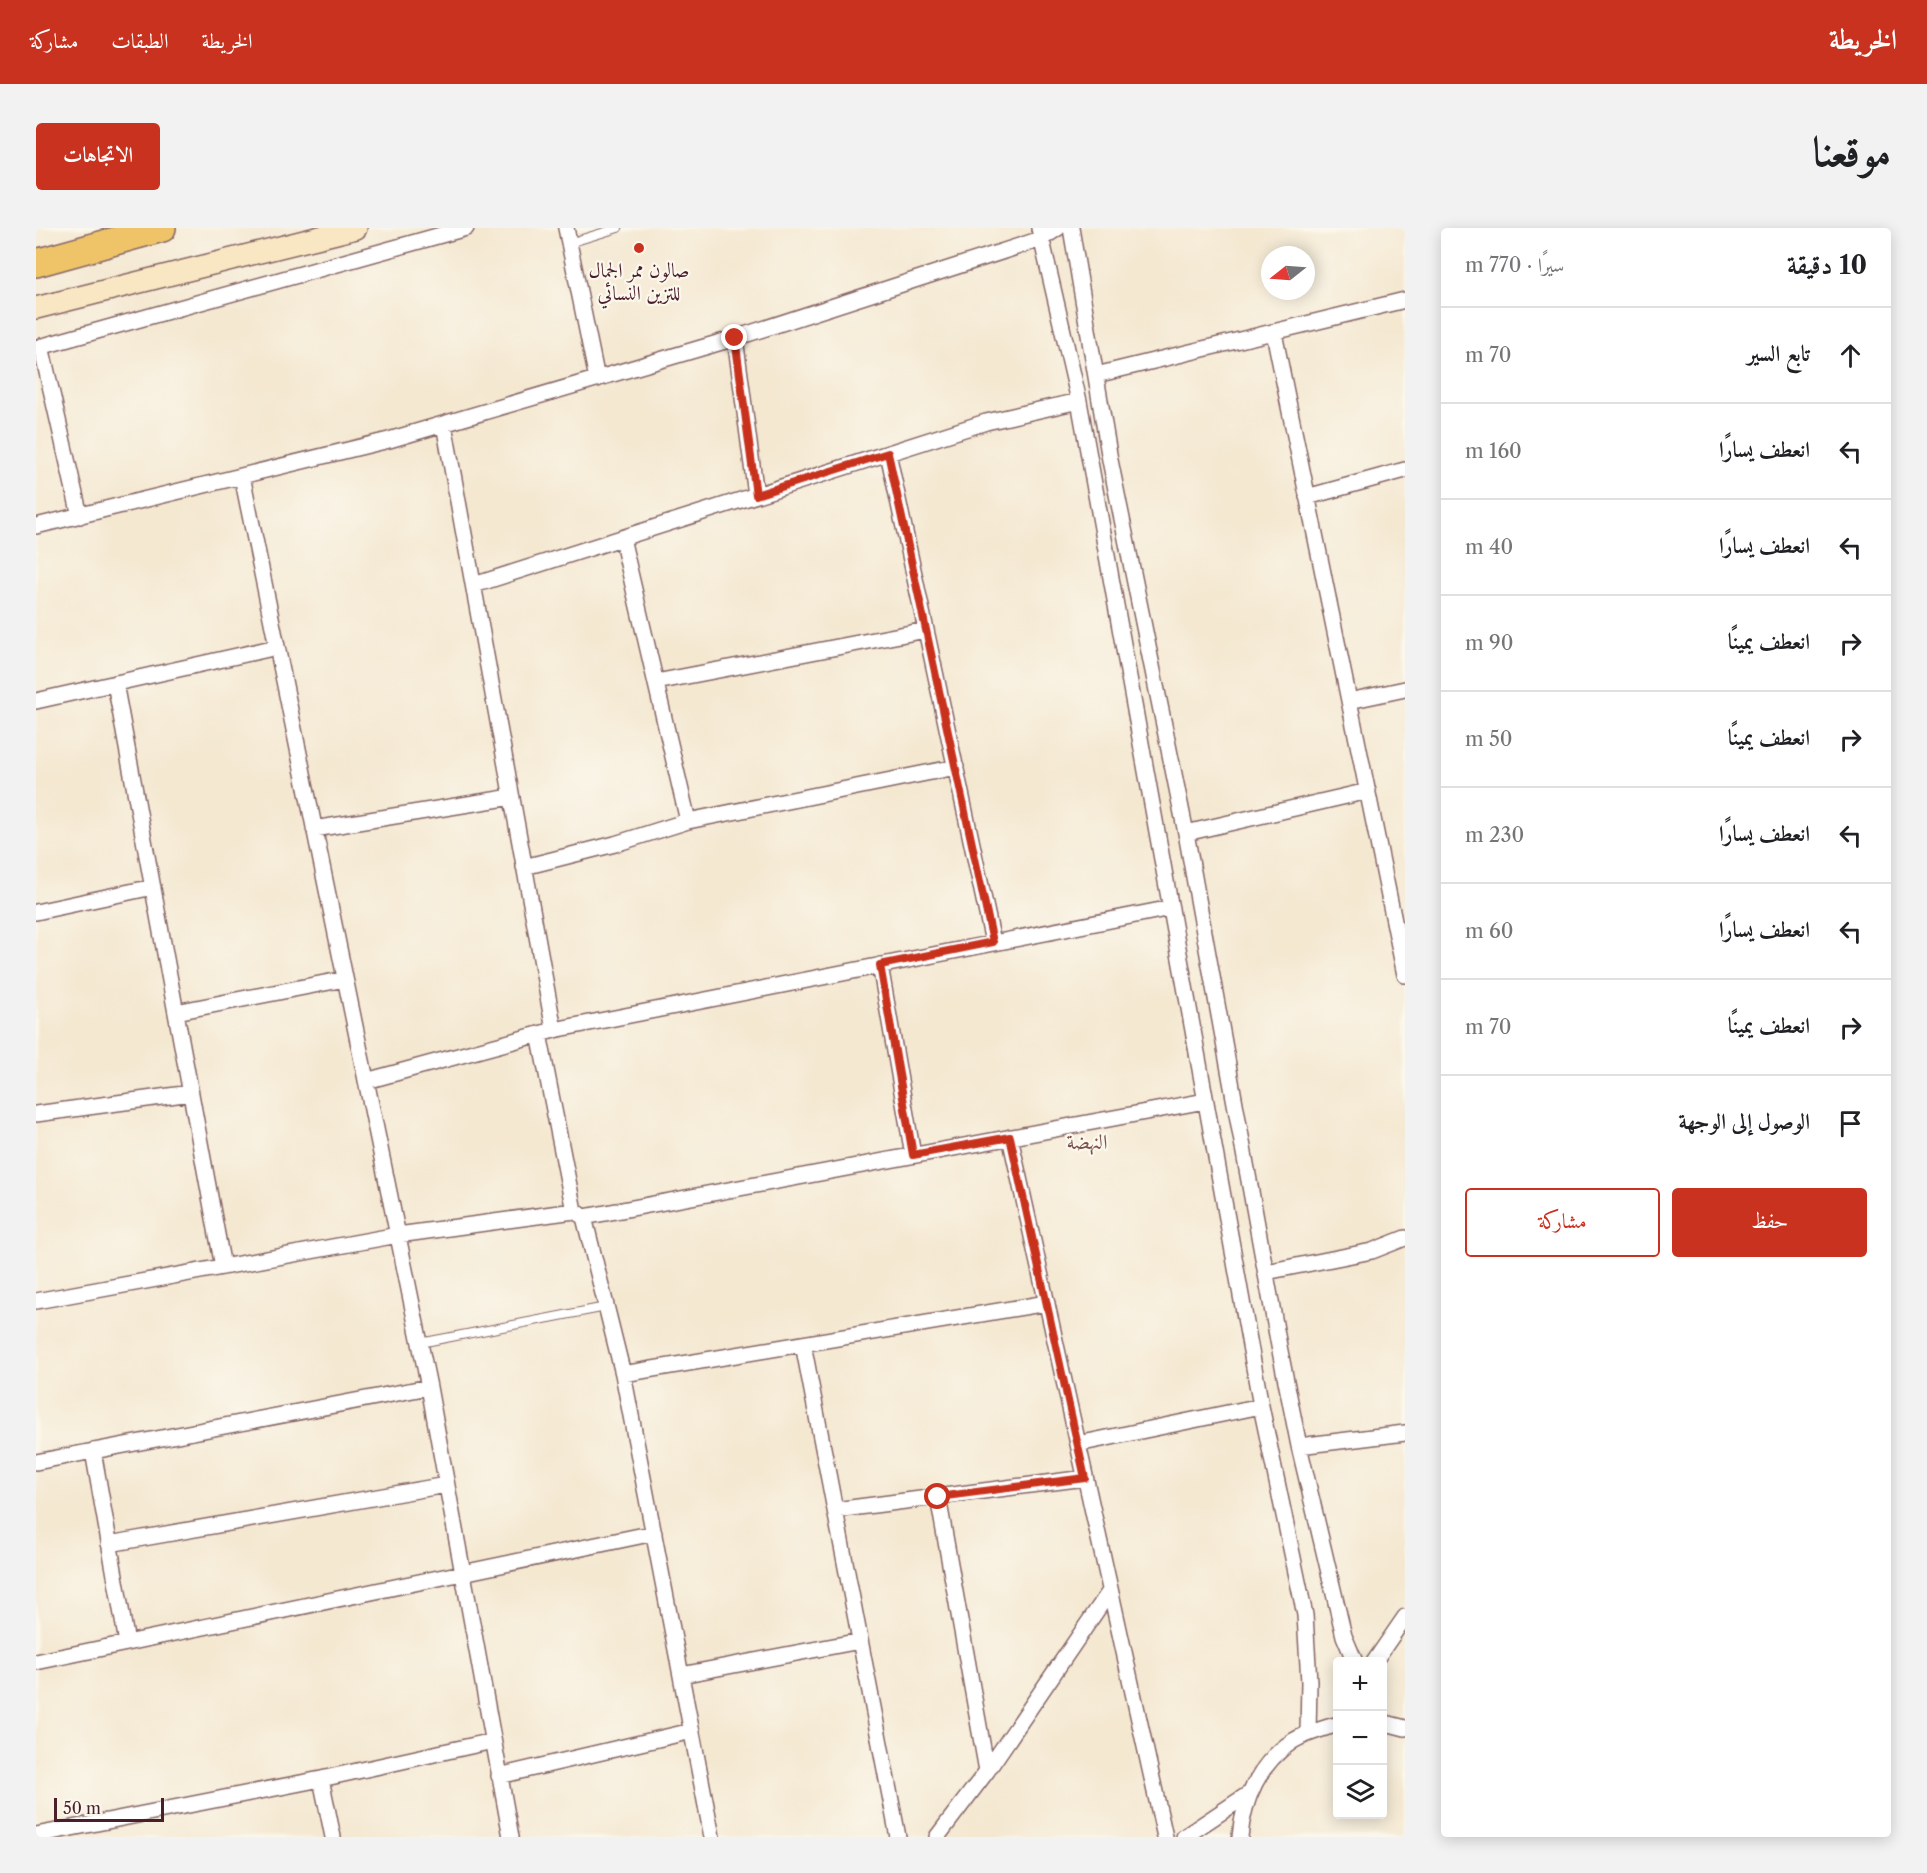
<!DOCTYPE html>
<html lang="ar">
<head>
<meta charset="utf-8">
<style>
	:root { --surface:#fff; --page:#f2f2f2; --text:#202124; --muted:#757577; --line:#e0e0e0; --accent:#c8321e }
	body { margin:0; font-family:"Libre Caslon Text",Amiri,serif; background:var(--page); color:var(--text); direction:rtl }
	.controls { position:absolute; right:18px; bottom:18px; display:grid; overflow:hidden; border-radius:6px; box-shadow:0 3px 15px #0003 }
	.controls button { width:54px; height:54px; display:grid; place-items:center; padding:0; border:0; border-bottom:2px solid var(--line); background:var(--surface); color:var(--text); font:30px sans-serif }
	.compass { position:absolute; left:1225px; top:18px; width:54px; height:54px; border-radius:50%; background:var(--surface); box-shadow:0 3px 15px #0003; rotate:253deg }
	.scale { position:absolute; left:18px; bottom:15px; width:110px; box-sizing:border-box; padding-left:6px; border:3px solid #4a1f2b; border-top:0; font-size:16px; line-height:21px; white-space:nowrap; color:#4a1f2b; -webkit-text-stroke:4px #fbf7ec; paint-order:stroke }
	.stop { position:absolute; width:18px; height:18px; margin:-14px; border:4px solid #c8321e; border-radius:50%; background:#fff }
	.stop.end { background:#c8321e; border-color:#fff; box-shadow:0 2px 6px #0008 }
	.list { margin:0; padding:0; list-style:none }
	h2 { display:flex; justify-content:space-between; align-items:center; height:78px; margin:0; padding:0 24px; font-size:26px }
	h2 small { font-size:20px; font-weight:400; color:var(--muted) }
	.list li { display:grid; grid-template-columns:39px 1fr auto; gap:18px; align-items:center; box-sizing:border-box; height:96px; padding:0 24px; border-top:2px solid var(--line) }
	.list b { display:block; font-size:22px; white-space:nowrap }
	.list em { font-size:20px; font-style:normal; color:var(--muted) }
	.actions { display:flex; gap:12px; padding:18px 24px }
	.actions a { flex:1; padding:14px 0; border:2px solid var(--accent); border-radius:6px; text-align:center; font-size:21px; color:var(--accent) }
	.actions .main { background:var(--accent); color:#fff }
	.icon { flex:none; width:33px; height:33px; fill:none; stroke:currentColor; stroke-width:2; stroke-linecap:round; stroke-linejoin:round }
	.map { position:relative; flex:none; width:1369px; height:1609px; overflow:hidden; direction:ltr; border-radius:6px }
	header { display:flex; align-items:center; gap:36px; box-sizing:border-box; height:84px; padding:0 30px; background:var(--accent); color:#fff }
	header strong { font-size:28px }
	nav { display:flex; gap:33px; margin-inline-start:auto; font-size:21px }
	.intro { display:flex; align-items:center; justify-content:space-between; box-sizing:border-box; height:144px; padding:0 36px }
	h1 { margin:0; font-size:42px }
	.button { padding:15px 27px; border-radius:6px; background:var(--accent); color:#fff; font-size:21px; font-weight:700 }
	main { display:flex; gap:36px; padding:0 36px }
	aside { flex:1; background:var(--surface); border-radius:6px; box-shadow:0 3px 15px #0003 }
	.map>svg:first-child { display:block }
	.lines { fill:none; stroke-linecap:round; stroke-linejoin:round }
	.lane-casing { stroke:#866565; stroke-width:10 }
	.street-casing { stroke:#866565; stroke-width:18 }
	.secondary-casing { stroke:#866565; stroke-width:24 }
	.highway-casing { stroke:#866565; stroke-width:30 }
	.lane { stroke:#fff; stroke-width:8 }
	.street { stroke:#fff; stroke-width:15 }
	.secondary { stroke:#f9e7c3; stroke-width:21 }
	.highway { stroke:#efc469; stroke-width:27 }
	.route { stroke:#c8321e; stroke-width:8 }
	.poi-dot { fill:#c8321e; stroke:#fbf7ec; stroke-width:2 }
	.labels { text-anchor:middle; stroke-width:4.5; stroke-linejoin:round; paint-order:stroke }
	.poi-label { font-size:20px; fill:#4a1f2b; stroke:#fbf7ec }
	.neighbourhood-label { font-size:21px; fill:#7c524b; stroke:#fbf7ec }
</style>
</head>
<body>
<header>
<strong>الخريطة</strong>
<nav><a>الخريطة</a><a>الطبقات</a><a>مشاركة</a></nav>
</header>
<div class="intro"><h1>موقعنا</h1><a class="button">الاتجاهات</a></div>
<main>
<aside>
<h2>10 دقيقة<small>سيرًا · 770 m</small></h2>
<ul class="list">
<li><svg class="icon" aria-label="ahead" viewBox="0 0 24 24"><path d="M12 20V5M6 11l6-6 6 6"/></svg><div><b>تابع السير</b></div><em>70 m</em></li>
<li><svg class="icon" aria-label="left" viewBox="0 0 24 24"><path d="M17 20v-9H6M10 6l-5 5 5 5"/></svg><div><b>انعطف يسارًا</b></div><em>160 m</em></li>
<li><svg class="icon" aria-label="left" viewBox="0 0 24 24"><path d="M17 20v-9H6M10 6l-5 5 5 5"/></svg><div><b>انعطف يسارًا</b></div><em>40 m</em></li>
<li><svg class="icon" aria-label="right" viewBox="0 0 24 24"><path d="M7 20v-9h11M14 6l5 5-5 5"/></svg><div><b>انعطف يمينًا</b></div><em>90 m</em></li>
<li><svg class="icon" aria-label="right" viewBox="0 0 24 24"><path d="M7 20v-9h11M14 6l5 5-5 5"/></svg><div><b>انعطف يمينًا</b></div><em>50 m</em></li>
<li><svg class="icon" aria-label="left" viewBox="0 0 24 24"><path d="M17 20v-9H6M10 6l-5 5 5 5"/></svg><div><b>انعطف يسارًا</b></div><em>230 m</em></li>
<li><svg class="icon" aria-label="left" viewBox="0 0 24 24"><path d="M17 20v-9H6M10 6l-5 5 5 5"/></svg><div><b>انعطف يسارًا</b></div><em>60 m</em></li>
<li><svg class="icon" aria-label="right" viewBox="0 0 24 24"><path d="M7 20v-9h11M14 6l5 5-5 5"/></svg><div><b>انعطف يمينًا</b></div><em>70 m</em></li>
<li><svg class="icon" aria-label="arrive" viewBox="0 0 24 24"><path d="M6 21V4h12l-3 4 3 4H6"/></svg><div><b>الوصول إلى الوجهة</b></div></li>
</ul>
<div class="actions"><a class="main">حفظ</a><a>مشاركة</a></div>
</aside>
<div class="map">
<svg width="1369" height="1609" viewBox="0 0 1369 1609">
	<rect width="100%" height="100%" fill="#fbf7ec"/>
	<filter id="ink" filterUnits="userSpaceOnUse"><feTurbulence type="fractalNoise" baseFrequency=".0167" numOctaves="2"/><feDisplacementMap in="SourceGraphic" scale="12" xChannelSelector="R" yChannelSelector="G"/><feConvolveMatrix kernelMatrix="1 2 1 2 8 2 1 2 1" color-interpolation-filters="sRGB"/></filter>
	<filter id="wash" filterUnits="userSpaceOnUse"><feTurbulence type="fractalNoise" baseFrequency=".008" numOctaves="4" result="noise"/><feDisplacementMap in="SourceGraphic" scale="24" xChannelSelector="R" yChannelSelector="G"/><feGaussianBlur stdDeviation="1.35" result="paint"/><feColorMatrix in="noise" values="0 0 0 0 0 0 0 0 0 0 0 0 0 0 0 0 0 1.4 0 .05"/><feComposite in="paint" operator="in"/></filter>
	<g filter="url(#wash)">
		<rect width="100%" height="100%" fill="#f4e8d1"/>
	</g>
	<g filter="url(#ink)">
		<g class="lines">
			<g class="lane-casing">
				<path id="lane" d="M533,15L582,0
					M384,1115L570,1079"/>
			</g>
			<g class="street-casing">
				<path id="street" d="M530,0L561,151
					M1003,0L1043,173L1225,1178L1269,1387L1273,1454L1272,1506
					M1035,0L1074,232L1150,605L1243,1118L1263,1218L1308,1408L1319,1434
					M1238,105L1369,747
					M699,110L720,267
					M5,118L44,288
					M0,120L430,0
					M1060,147L1369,72
					M408,196L518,802
					M852,225L957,714
					M206,248L393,1159L475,1609
					M1271,269L1369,242
					M0,298L353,212L699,110L1005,11L1022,0
					M586,310L652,593
					M438,357L950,194L1043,173
					M620,454L890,402
					M79,455L187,1039
					M0,473L241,419
					M1313,473L1369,461
					M278,601L476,569
					M1150,605L1332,563
					M488,639L579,616L652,593L920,539
					M0,684L117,659
					M844,737L877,927
					M140,784L309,751
					M503,806L538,983
					M330,853L518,802L1135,680
					M0,886L155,865
					M974,909L1129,1609
					M548,989L587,1146L676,1609
					M1230,1044L1336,1023L1369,1010
					M0,1073L362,1007L538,983L548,989L1169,873
					M767,1116L862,1609
					M587,1146L1011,1075
					M1042,1216L1225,1178
					M1263,1218L1369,1205
					M57,1223L91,1415
					M0,1234L393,1159
					M902,1269L951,1543
					M799,1282L1049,1250
					M73,1316L410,1257
					M0,1434L618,1305
					M1338,1434L1369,1389
					M645,1447L824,1413
					M1346,1494L1369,1500
					M463,1548L656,1503
					M285,1551L297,1609
					M0,1607L285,1551L457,1513
					M901,1609L951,1543L1074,1363
					M1148,1609L1214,1565
					M1204,1609C1207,1571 1224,1534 1257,1513C1270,1505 1287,1501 1302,1496"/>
			</g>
			<g class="secondary-casing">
				<path id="secondary" d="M0,80L320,0"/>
			</g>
			<g class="highway-casing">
				<path id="highway" d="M0,35L126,0"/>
			</g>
			<use href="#lane" class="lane"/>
			<use href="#street" class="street"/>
			<use href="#secondary" class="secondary"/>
			<use href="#highway" class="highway"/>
		</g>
	</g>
	<g class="lines" filter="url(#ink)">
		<path class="route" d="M699,110L720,267L852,225L957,714L844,737L877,927L974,909L1049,1250L902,1269"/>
	</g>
	<circle class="poi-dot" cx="603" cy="20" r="6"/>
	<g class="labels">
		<g class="poi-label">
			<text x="603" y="49">صالون ممر الجمال<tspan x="603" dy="23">للتزين النسائي</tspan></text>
		</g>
		<g class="neighbourhood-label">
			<text x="1051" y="921">النهضة</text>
		</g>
	</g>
</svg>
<div class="controls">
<button>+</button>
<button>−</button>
<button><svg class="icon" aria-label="layers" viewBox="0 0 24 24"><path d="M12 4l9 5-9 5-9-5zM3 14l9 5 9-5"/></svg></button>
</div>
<svg class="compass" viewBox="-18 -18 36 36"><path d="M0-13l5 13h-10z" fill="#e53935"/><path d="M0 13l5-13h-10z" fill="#757577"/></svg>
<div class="scale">50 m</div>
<div class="stop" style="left:902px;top:1269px"></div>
<div class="stop end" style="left:699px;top:110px"></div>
</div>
</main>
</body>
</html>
